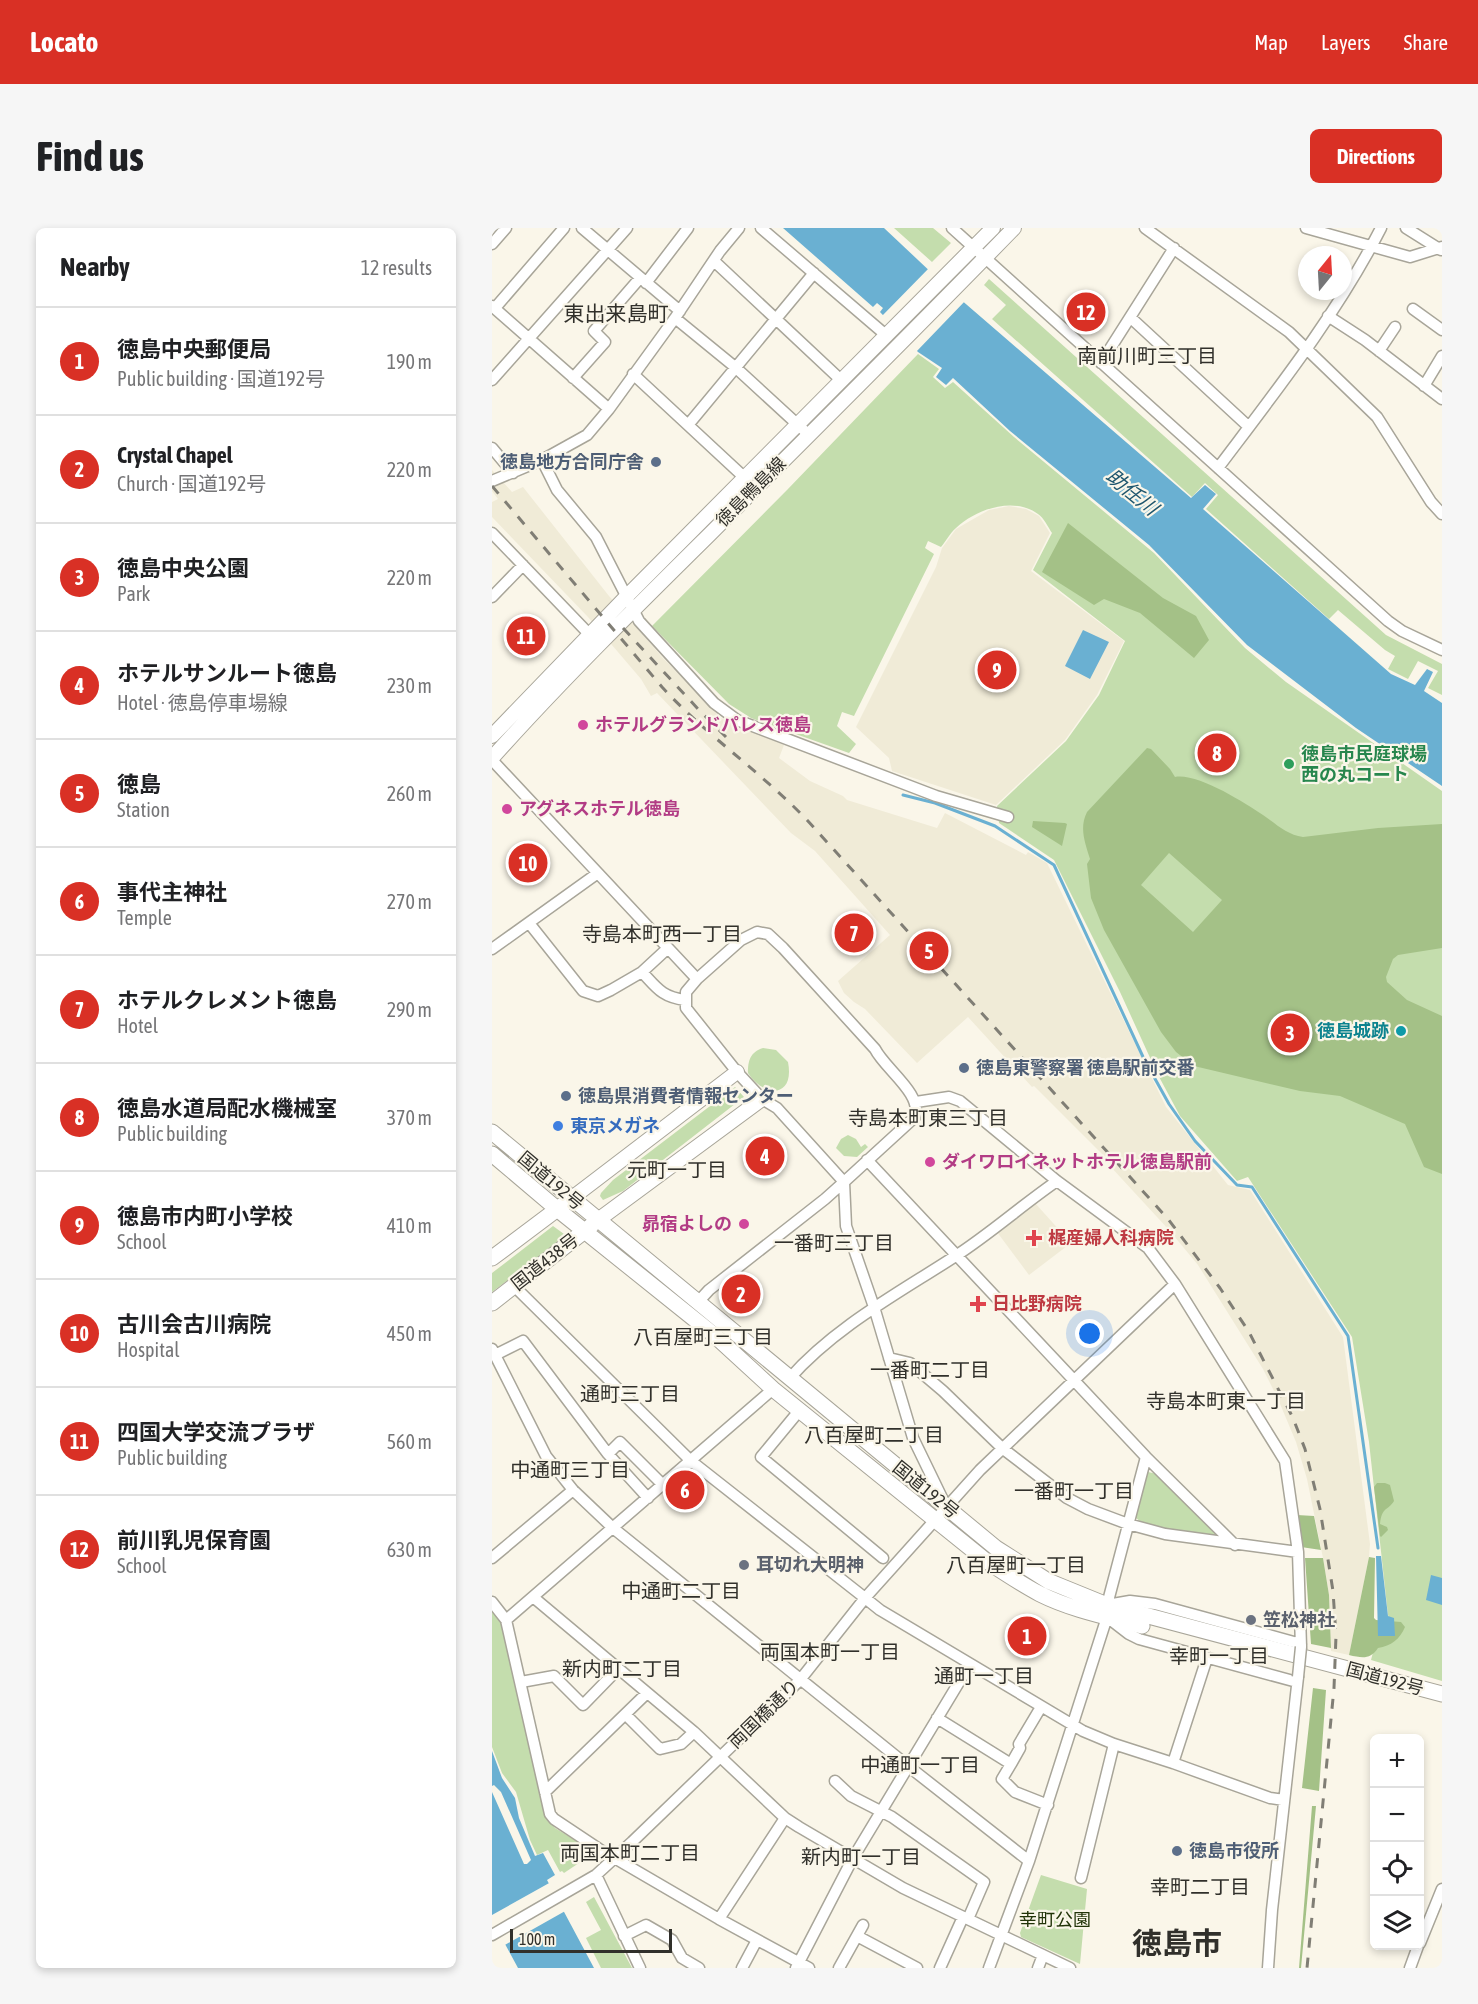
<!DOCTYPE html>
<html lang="en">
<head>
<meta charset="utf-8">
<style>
	:root { --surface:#fff; --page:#f6f6f6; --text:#202124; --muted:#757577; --line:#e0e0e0; --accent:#d93025 }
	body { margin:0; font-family:"Asap Condensed","Noto Sans JP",sans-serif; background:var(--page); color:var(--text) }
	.controls { position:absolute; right:18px; bottom:18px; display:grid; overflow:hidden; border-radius:9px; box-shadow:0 3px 9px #0003 }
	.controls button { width:54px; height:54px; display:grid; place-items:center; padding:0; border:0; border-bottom:2px solid var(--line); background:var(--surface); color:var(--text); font:30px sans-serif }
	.compass { position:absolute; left:806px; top:18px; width:54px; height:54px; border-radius:50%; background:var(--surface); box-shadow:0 3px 9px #0003; rotate:18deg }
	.scale { position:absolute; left:18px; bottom:15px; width:162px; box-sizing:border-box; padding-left:6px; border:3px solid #31302b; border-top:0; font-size:16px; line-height:21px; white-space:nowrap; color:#31302b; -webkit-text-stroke:4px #faf6e9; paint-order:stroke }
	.you { position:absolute; left:598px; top:1106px; width:21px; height:21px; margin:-15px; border:4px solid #fff; border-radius:50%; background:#1a73e8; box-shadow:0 0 0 9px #1a73e833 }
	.badge { display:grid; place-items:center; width:39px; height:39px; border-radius:50%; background:var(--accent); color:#fff; font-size:20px; font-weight:700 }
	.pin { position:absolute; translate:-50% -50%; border:3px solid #fff; box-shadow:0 2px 6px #0006 }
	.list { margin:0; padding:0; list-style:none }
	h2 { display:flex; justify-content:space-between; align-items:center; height:78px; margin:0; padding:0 24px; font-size:26px }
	h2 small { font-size:20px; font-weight:400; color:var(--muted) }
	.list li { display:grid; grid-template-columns:39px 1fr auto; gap:18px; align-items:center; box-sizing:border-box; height:108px; padding:0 24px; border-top:2px solid var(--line) }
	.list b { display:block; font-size:22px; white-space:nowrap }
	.list p { margin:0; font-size:20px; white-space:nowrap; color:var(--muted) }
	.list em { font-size:20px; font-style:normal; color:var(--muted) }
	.icon { flex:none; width:33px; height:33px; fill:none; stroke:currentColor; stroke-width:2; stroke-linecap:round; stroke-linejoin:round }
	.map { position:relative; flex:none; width:950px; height:1740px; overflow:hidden; border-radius:9px }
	header { display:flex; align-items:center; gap:36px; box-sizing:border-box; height:84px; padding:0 30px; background:var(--accent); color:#fff }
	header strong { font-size:28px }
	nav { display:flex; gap:33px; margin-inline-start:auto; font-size:21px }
	.intro { display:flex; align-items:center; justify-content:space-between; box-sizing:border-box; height:144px; padding:0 36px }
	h1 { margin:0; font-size:42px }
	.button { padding:15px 27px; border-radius:9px; background:var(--accent); color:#fff; font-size:21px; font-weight:700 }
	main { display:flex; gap:36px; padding:0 36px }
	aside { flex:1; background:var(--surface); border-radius:9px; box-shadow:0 3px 9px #0003 }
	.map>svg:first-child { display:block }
	.built { fill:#f0ebd7 }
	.green { fill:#c4ddad }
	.forest { fill:#a4c187; fill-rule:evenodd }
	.water { fill:#6ab0d2 }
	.pier { fill:#faf6e9 }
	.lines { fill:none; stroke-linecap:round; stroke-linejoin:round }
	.stream { stroke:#6ab0d2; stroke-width:3 }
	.minor-casing { stroke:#a8a599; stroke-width:13 }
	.major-casing { stroke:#a8a599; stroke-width:16 }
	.highway-casing { stroke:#a8a599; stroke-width:17 }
	.minor { stroke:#fff; stroke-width:10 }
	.major { stroke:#fff; stroke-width:14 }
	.highway { stroke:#fff; stroke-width:15 }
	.rail { stroke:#807e75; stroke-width:3; stroke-dasharray:10 10; stroke-linecap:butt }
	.minor-bridge-casing { stroke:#a8a599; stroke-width:13; stroke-linecap:butt }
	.minor-bridge { stroke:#fff; stroke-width:10 }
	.service-dot { fill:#5c6f8a; stroke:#faf6e9; stroke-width:2 }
	.hotel-dot { fill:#d1479c; stroke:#faf6e9; stroke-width:2 }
	.leisure-dot { fill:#2e9e5b; stroke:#faf6e9; stroke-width:2 }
	.culture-dot { fill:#0f9aa8; stroke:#faf6e9; stroke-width:2 }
	.shop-dot { fill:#3f7fe0; stroke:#faf6e9; stroke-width:2 }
	.health-dot { fill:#e0444e; stroke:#faf6e9; stroke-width:2 }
	.worship-dot { fill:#6b7280; stroke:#faf6e9; stroke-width:2 }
	.labels { text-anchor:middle; stroke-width:4.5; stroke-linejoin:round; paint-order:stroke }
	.service-label { font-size:18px; font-weight:bold; fill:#4e5e75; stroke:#faf6e9; text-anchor:start }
	.street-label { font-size:18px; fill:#31302b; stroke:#faf6e9 }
	.hotel-label { font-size:18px; font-weight:bold; fill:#b23c85; stroke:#faf6e9; text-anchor:start }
	.leisure-label { font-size:18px; font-weight:bold; fill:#27864d; stroke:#faf6e9; text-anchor:start }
	.culture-label { font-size:18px; font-weight:bold; fill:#0d838f; stroke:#faf6e9; text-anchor:end }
	.shop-label { font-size:18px; font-weight:bold; fill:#366cbe; stroke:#faf6e9; text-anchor:start }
	.health-label { font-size:18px; font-weight:bold; fill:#be3a42; stroke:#faf6e9; text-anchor:start }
	.worship-label { font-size:18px; font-weight:bold; fill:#5b616d; stroke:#faf6e9; text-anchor:start }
	.park-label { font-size:18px; fill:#223409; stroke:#faf6e9 }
	.neighbourhood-label { font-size:20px; fill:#31302b; stroke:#faf6e9 }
	.water-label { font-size:20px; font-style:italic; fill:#1e566e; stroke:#faf6e9 }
	.quarter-label { font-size:21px; fill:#31302b; stroke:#faf6e9 }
	.town-label { font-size:30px; font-weight:bold; fill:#31302b; stroke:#faf6e9 }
</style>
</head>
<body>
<header>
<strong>Locato</strong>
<nav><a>Map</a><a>Layers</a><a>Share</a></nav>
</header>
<div class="intro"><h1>Find us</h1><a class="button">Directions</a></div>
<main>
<aside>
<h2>Nearby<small>12 results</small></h2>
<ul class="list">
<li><span class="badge">1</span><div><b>徳島中央郵便局</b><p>Public building · 国道192号</p></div><em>190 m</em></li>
<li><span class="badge">2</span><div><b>Crystal Chapel</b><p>Church · 国道192号</p></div><em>220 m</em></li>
<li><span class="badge">3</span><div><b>徳島中央公園</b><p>Park</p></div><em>220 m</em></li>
<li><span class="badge">4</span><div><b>ホテルサンルート徳島</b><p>Hotel · 徳島停車場線</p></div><em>230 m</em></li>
<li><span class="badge">5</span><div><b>徳島</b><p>Station</p></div><em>260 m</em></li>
<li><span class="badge">6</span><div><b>事代主神社</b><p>Temple</p></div><em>270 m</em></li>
<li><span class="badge">7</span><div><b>ホテルクレメント徳島</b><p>Hotel</p></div><em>290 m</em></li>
<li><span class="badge">8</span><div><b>徳島水道局配水機械室</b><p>Public building</p></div><em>370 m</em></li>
<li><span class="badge">9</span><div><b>徳島市内町小学校</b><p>School</p></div><em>410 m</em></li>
<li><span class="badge">10</span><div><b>古川会古川病院</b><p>Hospital</p></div><em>450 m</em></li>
<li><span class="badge">11</span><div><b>四国大学交流プラザ</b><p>Public building</p></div><em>560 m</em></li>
<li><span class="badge">12</span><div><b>前川乳児保育園</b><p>School</p></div><em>630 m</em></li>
</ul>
</aside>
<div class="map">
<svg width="950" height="1740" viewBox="0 0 950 1740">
	<rect width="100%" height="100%" fill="#faf6e9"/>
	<path class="built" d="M0,242L20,264L31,259L117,368L170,429L229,490L292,517L287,530L318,553L351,568L355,572L445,600L453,585L534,627L536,624L555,635L674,879L736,957L758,962L851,1109L878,1316L877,1329L857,1427L839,1423L837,1367L831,1330L815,1251L804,1214L786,1171L771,1141L706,1037L677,1002L618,938L619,935L542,858L540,859L476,789L425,835L373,781L362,774L352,765L346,753L398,707L323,623L299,605L165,465L159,468L149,451L96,389L0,289V274L6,271L0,263Z
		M517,278L534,281L547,288L558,305L539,343L632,413L605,467L573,512L504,577L400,543L397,530L364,499L444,339L450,320L464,301L497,282Z
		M543,975L579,1015L537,1047L505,1004Z"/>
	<path class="green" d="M402,0H441L459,15L440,34Z
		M497,51L894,407L950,436V467L936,460L946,443L926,433L916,451L896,441L903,428L893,422L846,382L837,391L714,281L726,267L713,255L700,269L500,91L514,77L492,57Z
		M426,126L447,141L441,149L453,160L461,154L522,209L662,325L753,420L794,454L950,563V1453L879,1432L885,1409L903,1407L896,1387L877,1214L860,1109L756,949L745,953L688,888L665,845L628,764L562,632L507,595L505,578L574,513L607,467L633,413L541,342L560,305C556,299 552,290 546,286C522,268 484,281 464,300C458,305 454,313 449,319L436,313L433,320L442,326L362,488L350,484L345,498L364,516L357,525L259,490L237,476L160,398L295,262Z
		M271,820L284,822L296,834C303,870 272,870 256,845C256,833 258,824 271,820Z
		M243,859L252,869L131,963L111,972L108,968L109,965L121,952Z
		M356,907L364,911L369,919L373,916L376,919L365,929L352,928L344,920L349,911Z
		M61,998L72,1006L61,1018L0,1064V1045Z
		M656,1244L665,1246L725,1305V1308L653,1297L644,1290Z
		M0,1381L9,1394L57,1592L63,1600L99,1622L96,1629L72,1645L70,1643L68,1644L56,1622L45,1627L38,1612L24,1564L10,1545L0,1519Z
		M549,1647L595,1661L588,1736L529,1709L528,1705Z
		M102,1669L140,1740H109L94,1710L109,1702L94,1674Z"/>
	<path class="forest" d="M576,295L671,370L704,388L717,412L702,430L648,385L612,371L602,377L550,344Z
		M655,520L659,521L678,541L683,549C706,545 751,574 771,587C784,596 795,607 811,609L886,600L950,596V720L906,727L901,731L894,749L895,754L915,772L950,788V946L932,939L913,896L848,868L808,863L702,838L684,824L669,804L612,702L599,670L595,636L598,631C593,615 587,600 595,584ZM677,625L730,672L701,704L649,657Z
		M541,593L573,595L575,596L570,618L540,599Z
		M885,1255H893L898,1257L902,1273C896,1283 890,1278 888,1296L895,1299L896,1302L889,1309L888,1308L882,1259Z
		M805,1287L822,1288L829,1322L809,1319Z
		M877,1329L883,1330L882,1390L884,1392L909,1394L913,1399C908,1411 899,1418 886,1420C878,1432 870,1430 857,1427Z
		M813,1330H831L837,1367L839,1420L819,1416Z
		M821,1460L834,1462L827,1563L810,1560Z
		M820,1578H824L809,1740H807Z"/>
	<path class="water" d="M291,0H392L460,64L699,270L713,257L724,266L711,281L899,446L923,457L935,441L941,444L932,463L950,475V558L864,500L755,417L657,317L518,203L461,150L454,157L444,149L450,140L426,124L388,84L391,80L385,75L381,79Z
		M591,402L617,414L598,451L573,438Z
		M884,1328H889L896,1388L902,1390L903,1408H886Z
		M939,1347L950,1350V1377L934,1372Z
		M0,1523L10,1550L23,1570L27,1590L43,1628L51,1625L63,1647L55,1652L102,1740H26L0,1692Z"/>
	<path class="pier" d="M438,39L474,72L424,124L389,89Z
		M2,1557L9,1564L39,1632L35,1636H32L0,1564V1558Z
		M59,1654L75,1682L11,1718L0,1698V1687Z"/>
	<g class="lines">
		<path class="stream" d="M411,567L443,575L503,598L562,637L652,831L677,876L703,913L745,957L760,959L856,1108L886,1320"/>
		<g class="minor-casing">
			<path id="minor" d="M90,0L188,83
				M269,0L395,108
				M460,0L896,393L910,403L950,422
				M653,0L797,104L885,189L939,274L950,286
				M814,0L918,29L950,19
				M914,0L949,22
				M0,16L14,0
				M222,33L350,153
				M154,55L196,0
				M0,78L117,181
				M3,80L72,0
				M921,81L950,102
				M836,88L873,112L950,171
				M183,90L243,139L317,207
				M639,90L757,199
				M887,123L903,99
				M609,135L682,20
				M141,146L253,250
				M81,150L113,114L102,103L148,50
				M0,152L135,0
				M932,158L950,128
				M196,197L322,45
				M0,220L21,245
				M50,232L65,262L104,309L147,393L222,475L245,492L444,568L516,589
				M726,240C784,163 845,86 889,0
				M0,253L50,232L95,207L117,181L183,90L228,23L247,0
				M0,305L98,407
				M0,369L31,337
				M0,532L205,751
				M37,695L91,763L106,768L119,762L150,744C165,760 170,769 193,772
				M265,704L276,706L291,720L383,821C393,841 431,866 423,889L352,954L285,880L270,871L245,844L194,780V764L205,751L249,712Z
				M0,721L106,645
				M150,744L176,720
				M424,874L457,869L468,873L565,953L656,1020L683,1056L793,1233L806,1324L809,1419
				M375,932L654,1229L743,1317
				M352,954L354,998L382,1079L421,1210L452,1274
				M23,1059L199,1233L373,1370L388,1382L591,1503L622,1516L681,1535L778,1570L792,1572
				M206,1074L217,1062L333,971L352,954
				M0,1121L54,1228L81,1262L121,1300L416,1538L537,1633
				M3,1127L31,1113L116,1226L156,1270
				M397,1130L418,1135L451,1163L510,1220L575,1270L596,1281L636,1296L673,1306L806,1324
				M297,1151C343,1099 405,1066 462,1029C498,1006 530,977 565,953
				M307,1183L269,1229L391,1330
				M116,1226L128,1214L171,1257
				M654,1229L615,1377L638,1373L663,1376L809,1416
				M0,1330L81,1262
				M41,1369L202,1504L293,1590L307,1599L411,1660L578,1740
				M0,1374L14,1392L58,1586L62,1591L107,1621L227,1691L317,1740
				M14,1392L281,1161
				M29,1454L62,1448L91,1477L126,1441
				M134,1487L168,1521L189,1516L202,1504
				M445,1490L519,1536L510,1551L523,1564L556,1577
				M681,1535L715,1430
				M519,1536L528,1520L527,1516L549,1479
				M343,1553L359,1568L400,1589L492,1654L476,1691
				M53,1564L155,1465
				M104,1647L148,1740
				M589,1650L622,1516
				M227,1691L293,1590
				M0,1707L104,1647L140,1614L308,1452L373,1370L488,1242L683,1056
				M132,1708L154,1697L180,1712L190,1730L207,1740
				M365,1708L425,1740
				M928,1715L950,1661
				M250,1740L265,1712
				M304,1740L361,1630L478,1436
				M347,1740L371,1697
				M448,1740L471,1689
				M497,1740L537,1633L615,1389L637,1406L647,1411L805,1454
				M546,1740L551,1727
				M776,1740L780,1682L806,1449
				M918,1740L926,1718"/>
		</g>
		<g class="major-casing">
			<path id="major" d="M0,508L135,368L501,0
				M0,530C69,453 144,379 218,306C320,204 422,103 522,0
				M80,970L245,844
				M106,992L270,871"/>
		</g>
		<g class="highway-casing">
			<path id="highway" d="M0,904L504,1320L556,1353L615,1377L950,1466
				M0,926L65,981L221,1106L281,1161L493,1332C511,1344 529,1356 548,1366C580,1382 616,1389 650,1398
				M0,1030L72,976
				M0,1075L99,998"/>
		</g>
		<use href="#minor" class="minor"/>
		<use href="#major" class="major"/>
		<use href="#highway" class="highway"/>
		<path class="rail" d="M0,258L170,459C214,507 269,544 315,592L676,991L728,1060L757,1104L801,1190L813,1221L828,1281L841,1363L844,1408L842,1460L815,1740
			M131,400L207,482L234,509"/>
		<g class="minor-bridge-casing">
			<path id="minor-bridge" d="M806,1449L809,1419"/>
		</g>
		<use href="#minor-bridge" class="minor-bridge"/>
	</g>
	<g class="service-dot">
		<circle cx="164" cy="234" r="6"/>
		<circle cx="472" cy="840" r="6"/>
		<circle cx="74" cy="868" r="6"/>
		<circle cx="685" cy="1623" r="6"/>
	</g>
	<g class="hotel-dot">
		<circle cx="91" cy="497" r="6"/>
		<circle cx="15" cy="581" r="6"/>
		<circle cx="438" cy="934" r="6"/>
		<circle cx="252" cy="996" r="6"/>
	</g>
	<circle class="leisure-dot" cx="797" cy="536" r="6"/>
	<circle class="culture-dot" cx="909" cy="803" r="6"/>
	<circle class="shop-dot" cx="66" cy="898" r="6"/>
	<g class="health-dot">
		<path d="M539 1001h6v6h6v6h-6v6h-6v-6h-6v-6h6z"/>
		<path d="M483 1067h6v6h6v6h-6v6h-6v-6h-6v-6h6z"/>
	</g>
	<g class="worship-dot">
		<circle cx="252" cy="1337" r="6"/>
		<circle cx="759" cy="1392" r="6"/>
	</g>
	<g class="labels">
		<g class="service-label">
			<text x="152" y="240" text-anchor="end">徳島地方合同庁舎</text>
			<text x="484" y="846">徳島東警察署 徳島駅前交番</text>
			<text x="86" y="874">徳島県消費者情報センター</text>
			<text x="697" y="1629">徳島市役所</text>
		</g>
		<g class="street-label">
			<text transform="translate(259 264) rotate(-45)" y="6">徳島鴨島線</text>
			<text transform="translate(59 953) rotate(40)" y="6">国道192号</text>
			<text transform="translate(53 1034) rotate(-38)" y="6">国道438号</text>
			<text transform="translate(434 1262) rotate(39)" y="6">国道192号</text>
			<text transform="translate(893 1451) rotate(15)" y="6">国道192号</text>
			<text transform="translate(272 1486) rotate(-44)" y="6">両国橋通り</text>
		</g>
		<g class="hotel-label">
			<text x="103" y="503">ホテルグランドパレス徳島</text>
			<text x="27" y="587">アグネスホテル徳島</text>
			<text x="450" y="940">ダイワロイネットホテル徳島駅前</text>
			<text x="240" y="1002" text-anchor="end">昴宿よしの</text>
		</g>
		<g class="leisure-label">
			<text x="809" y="532">徳島市民庭球場<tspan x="809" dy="21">西の丸コート</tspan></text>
		</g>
		<g class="culture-label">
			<text x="897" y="809">徳島城跡</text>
		</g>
		<g class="shop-label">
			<text x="78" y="904">東京メガネ</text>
		</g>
		<g class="health-label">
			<text x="556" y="1016">梶産婦人科病院</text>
			<text x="500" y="1082">日比野病院</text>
		</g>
		<g class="worship-label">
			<text x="264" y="1343">耳切れ大明神</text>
			<text x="771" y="1398">笠松神社</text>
		</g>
		<g class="park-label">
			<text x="563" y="1698">幸町公園</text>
		</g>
		<g class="neighbourhood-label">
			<text x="655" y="135">南前川町三丁目</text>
			<text x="170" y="713">寺島本町西一丁目</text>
			<text x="436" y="897">寺島本町東三丁目</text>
			<text x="185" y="949">元町一丁目</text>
			<text x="342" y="1022">一番町三丁目</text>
			<text x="211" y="1116">八百屋町三丁目</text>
			<text x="438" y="1149">一番町二丁目</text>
			<text x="138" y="1173">通町三丁目</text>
			<text x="734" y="1180">寺島本町東一丁目</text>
			<text x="382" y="1214">八百屋町二丁目</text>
			<text x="78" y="1249">中通町三丁目</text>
			<text x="582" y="1270">一番町一丁目</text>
			<text x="524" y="1344">八百屋町一丁目</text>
			<text x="189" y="1370">中通町二丁目</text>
			<text x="338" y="1431">両国本町一丁目</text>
			<text x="727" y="1435">幸町一丁目</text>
			<text x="130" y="1448">新内町二丁目</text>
			<text x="492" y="1455">通町一丁目</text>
			<text x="428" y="1544">中通町一丁目</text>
			<text x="138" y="1632">両国本町二丁目</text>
			<text x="369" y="1636">新内町一丁目</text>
			<text x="708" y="1666">幸町二丁目</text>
		</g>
		<g class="water-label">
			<text transform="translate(640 264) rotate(39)" y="7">助任川</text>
		</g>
		<g class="quarter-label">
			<text x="124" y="93">東出来島町</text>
		</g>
		<g class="town-label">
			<text x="685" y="1726">徳島市</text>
		</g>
	</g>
</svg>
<div class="controls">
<button>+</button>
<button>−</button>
<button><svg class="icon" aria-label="locate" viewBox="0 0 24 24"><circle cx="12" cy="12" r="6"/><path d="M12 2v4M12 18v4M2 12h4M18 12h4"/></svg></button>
<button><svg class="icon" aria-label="layers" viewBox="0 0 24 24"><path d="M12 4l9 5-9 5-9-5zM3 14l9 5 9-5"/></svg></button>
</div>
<svg class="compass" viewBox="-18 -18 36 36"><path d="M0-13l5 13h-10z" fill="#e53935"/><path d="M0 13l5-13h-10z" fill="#757577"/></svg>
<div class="scale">100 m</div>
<div class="you"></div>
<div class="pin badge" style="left:535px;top:1408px">1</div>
<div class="pin badge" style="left:249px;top:1066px">2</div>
<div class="pin badge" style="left:798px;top:805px">3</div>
<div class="pin badge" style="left:273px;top:928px">4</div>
<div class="pin badge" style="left:437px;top:723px">5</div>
<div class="pin badge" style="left:193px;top:1262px">6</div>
<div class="pin badge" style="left:362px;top:705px">7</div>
<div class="pin badge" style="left:725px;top:525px">8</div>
<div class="pin badge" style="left:505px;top:442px">9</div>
<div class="pin badge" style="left:36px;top:635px">10</div>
<div class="pin badge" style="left:34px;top:408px">11</div>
<div class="pin badge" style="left:594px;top:84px">12</div>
</div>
</main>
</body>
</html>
